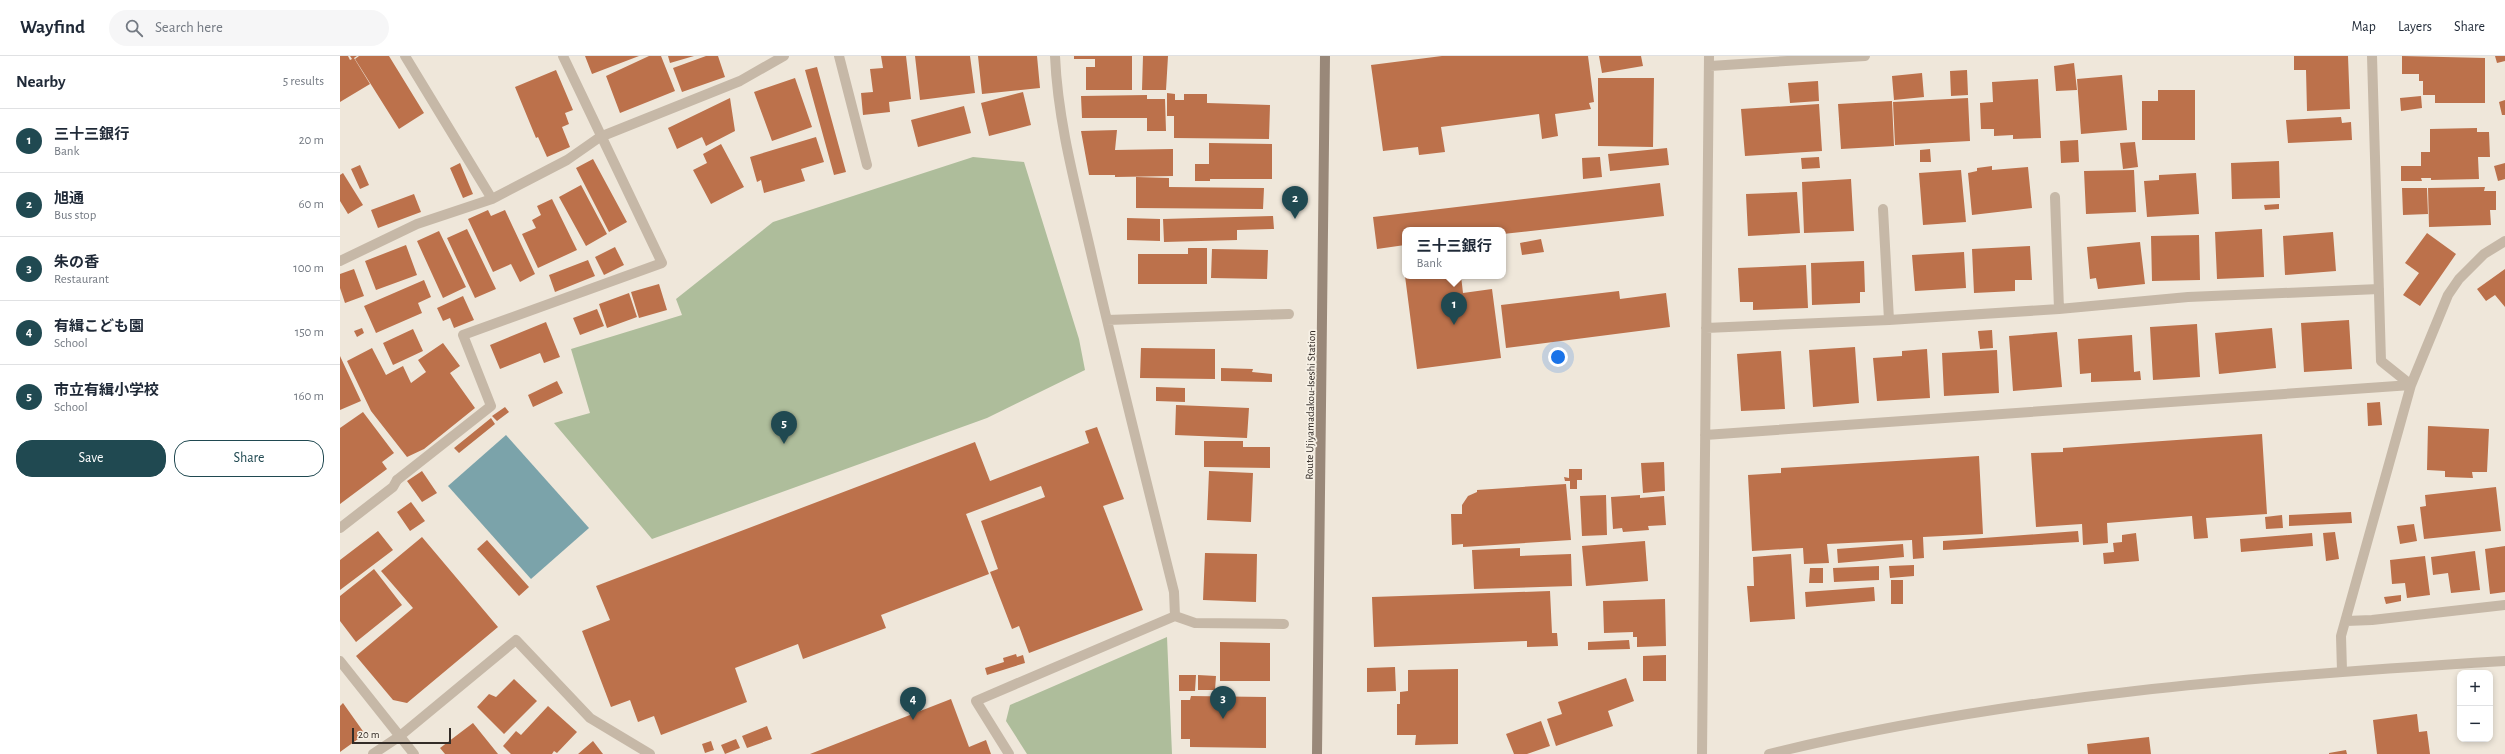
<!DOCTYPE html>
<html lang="en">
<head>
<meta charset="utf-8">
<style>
	:root { --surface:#fff; --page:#f6f6f7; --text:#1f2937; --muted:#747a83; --line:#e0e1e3; --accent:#204951 }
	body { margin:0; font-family:"Alegreya Sans","Noto Sans JP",sans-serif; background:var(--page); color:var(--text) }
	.controls { position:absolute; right:12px; bottom:12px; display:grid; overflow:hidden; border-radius:8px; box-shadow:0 2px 6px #0003 }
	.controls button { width:36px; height:36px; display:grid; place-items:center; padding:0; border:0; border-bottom:1px solid var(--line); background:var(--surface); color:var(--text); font:20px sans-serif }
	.scale { position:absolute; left:12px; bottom:10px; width:99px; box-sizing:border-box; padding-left:4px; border:2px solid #332c27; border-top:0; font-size:11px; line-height:14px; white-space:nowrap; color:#332c27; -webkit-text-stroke:3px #f7f1e6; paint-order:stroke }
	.you { position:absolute; left:1218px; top:301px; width:14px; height:14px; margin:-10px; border:3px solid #fff; border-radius:50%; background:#1a73e8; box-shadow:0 0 0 6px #1a73e833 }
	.badge { display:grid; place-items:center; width:26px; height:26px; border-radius:50%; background:var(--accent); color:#fff; font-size:13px; font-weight:700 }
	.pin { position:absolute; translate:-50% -33px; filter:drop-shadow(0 1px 2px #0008) }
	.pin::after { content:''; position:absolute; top:21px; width:14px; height:12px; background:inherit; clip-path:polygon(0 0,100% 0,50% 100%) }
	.popup { position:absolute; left:1062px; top:171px; width:104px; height:52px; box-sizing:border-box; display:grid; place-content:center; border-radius:8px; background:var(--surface); filter:drop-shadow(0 1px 3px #0005); font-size:13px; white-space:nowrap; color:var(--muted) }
	.popup b { font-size:15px; color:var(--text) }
	.popup::after { content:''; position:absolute; left:50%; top:100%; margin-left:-8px; border:8px solid transparent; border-top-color:var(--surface) }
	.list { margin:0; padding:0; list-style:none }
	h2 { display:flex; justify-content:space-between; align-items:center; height:52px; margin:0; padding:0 16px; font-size:17px }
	h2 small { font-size:13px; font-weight:400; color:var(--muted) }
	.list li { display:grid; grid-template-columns:26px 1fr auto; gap:12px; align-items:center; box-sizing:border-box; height:64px; padding:0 16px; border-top:1px solid var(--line) }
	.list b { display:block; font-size:15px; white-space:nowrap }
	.list p { margin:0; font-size:13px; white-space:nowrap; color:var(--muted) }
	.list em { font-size:13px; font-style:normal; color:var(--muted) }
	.actions { display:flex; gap:8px; padding:12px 16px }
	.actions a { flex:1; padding:9px 0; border:1px solid var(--accent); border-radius:16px; text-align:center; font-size:14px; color:var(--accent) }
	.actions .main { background:var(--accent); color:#fff }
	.icon { flex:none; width:22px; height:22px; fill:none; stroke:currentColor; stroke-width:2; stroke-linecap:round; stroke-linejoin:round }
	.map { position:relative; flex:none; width:2165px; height:698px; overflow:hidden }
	header { display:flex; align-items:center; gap:24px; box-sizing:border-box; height:56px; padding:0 20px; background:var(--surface); border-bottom:1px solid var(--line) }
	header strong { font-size:19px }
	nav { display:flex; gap:22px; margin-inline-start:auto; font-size:14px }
	.search { width:280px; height:36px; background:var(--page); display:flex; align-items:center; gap:10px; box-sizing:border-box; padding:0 14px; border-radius:22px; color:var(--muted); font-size:15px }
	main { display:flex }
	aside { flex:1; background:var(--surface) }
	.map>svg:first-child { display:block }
	.green { fill:#aebd9b }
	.water { fill:#7ba3aa }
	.building { fill:#bc714b }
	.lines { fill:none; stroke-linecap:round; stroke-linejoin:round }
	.service { stroke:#c6b8a7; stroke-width:10 }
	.minor { stroke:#c6b8a7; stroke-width:10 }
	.tertiary { stroke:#c6b8a7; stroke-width:10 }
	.secondary { stroke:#998879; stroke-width:10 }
	.labels { text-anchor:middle; stroke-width:3.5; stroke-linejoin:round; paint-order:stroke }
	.street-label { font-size:11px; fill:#332c27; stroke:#f7f1e6 }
</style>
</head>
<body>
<header>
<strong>Wayfind</strong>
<div class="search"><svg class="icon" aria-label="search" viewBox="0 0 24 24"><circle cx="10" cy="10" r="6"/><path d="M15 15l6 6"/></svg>Search here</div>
<nav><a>Map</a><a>Layers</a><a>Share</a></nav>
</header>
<main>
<aside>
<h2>Nearby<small>5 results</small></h2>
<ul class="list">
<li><span class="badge">1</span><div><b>三十三銀行</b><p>Bank</p></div><em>20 m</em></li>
<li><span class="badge">2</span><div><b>旭通</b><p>Bus stop</p></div><em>60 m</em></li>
<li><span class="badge">3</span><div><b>朱の香</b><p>Restaurant</p></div><em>100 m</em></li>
<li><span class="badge">4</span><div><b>有緝こども園</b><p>School</p></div><em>150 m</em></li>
<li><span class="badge">5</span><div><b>市立有緝小学校</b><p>School</p></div><em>160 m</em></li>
</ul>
<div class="actions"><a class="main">Save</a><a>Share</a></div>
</aside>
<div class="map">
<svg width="2165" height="698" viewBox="0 0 2165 698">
	<rect width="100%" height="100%" fill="#efe7da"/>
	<path class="green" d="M633,101L684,106L739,283L745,314L647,362L312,483L214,367L250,357L231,293L342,259L336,243L433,166Z
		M827,581L832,698H687L666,665L670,649Z"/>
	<path class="water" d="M166,379L249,472L191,523L108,430Z"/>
	<path class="building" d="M0,0H8L10,4L12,3L10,0H17L14,2L30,28L0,46Z
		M19,0H49L84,57L59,73L15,3Z
		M245,0H299L252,18Z
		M309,0H321L335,35L280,57L266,20Z
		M328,0H354L330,7Z
		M366,0H378L385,21L342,36L333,12Z
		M541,0H566L571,43L549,46L550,56L523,59L521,37L533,36L530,13L543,12Z
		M575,0H630L635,37L580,44Z
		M638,0H697L700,32L642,38Z
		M734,0H792V34H746V11H755V3H734Z
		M803,0H828L826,34H802Z
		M1102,0H1248L1254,46L1249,47L1251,53L1215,58L1218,80L1202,83L1199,58L1101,71L1105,96L1079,99L1078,91L1043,95L1031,9Z
		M1259,0H1301L1303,10L1262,17Z
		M1954,0H2008L2010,53L1967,55L1966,14H1954Z
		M2062,0L2145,2V47H2095V39H2083V25H2079V18H2062Z
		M2155,0H2165V5L2157,7Z
		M1734,7L1737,34L1716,35L1714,10Z
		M477,11L506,116L494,119L465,14Z
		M216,14L233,54L225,57L229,68L222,71L230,91L207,101L198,81L196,82L175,31Z
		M1627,14L1628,39L1611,40L1610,15Z
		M1582,17L1584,41L1554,44L1552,20Z
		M1782,19L1787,74L1741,78L1737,23Z
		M455,22L472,71L432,85L414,36Z
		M1258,22H1314L1313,91L1258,90Z
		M1698,23L1701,82L1673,83V79L1654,80V73H1641L1640,47L1653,46L1652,26Z
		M1478,25L1479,45L1450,47L1448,27Z
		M1818,34H1855V84H1802V45H1818Z
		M683,36L691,69L649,80L641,47Z
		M827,37L835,38V44H844V38H867V47L930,49L929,83L834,82V60H827Z
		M807,39V43H825L826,75H807V62H742L741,40Z
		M2081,40L2082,52L2061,55L2060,42Z
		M390,42L395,75L366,90L362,81L337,93L328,72Z
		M1628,42L1630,85L1555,89L1553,46Z
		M2165,44V59H2162L2159,46Z
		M1552,45L1554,90L1501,93L1498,48Z
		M1479,48L1482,95L1405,100L1401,53Z
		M624,50L631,77L578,91L571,64Z
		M2001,61L2002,67L2011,66L2012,84L1948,87L1946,64Z
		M2137,72V76H2149L2150,101H2138L2139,123L2091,124V122H2081L2082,125H2061V110H2081V96H2090V73Z
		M777,74L775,94L833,93V120L775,121V119H749L741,75Z
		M476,81L484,106L461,113L465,125L424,137L421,124L417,126L410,101Z
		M1738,84L1739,106L1721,107L1720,85Z
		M1795,86L1798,111L1783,113L1780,87Z
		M869,87L932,88V123H870V125H855V108H869Z
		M381,88L404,131L371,148L353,114L367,107L363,98Z
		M1327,92L1329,109L1270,115L1268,98Z
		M1590,93L1591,106H1580V94Z
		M1260,101L1262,121L1243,123L1242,102Z
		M1479,101L1480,112L1462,113L1461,102Z
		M253,103L287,166L269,176L236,112Z
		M1939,105L1940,142L1892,143L1891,107Z
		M120,107L133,138L123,142L110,112Z
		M2165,107V123L2158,125L2154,110Z
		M20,109L29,129L20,133L11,113Z
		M1652,110V114L1688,111L1692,152L1632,159L1628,117L1637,115V112Z
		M1621,114L1626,166L1583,169L1579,117Z
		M1794,114L1796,156L1746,158L1744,115Z
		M3,117L23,149L8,158L0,145V119Z
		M1856,117L1859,158L1807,161L1804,125L1819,124V119Z
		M796,121L829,122V131L924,132L923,153L796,152Z
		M1511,123L1514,175L1464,177L1462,126Z
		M1320,127L1324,160L1163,178V174H1065V189L1037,193L1033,161Z
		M241,129L267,178L246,190L219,141Z
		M2145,131L2144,135H2156V154H2150L2151,169L2089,171L2088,132Z
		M2062,132H2087L2088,158L2063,159Z
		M1457,136L1460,177L1408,180L1406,138Z
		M74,138L81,156L38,172L31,154Z
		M212,143L237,194L198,212L182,178L196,172L192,164L201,159L197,150Z
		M1939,148V153L1925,154L1924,149Z
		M148,154L151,160L165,154L195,218L180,226L171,208L153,216L128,163Z
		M933,160L934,173L897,174V184L824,186L823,163Z
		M787,162L820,163V185L787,184Z
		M127,173L156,233L135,242L107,182Z
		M1922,173L1924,221L1877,223L1875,176Z
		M99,175L126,231L103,242L77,185Z
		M1993,176L1996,215L1945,219L1943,180Z
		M2087,177L2116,198L2080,250L2063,239L2079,217L2065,207Z
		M1859,179L1860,224L1812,225L1811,180Z
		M1201,183L1204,196L1182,199L1180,187Z
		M1800,186L1805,228L1758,233L1756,222L1750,223L1747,191Z
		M66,189L77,219L36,234L25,205Z
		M1690,190L1692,224H1675V235L1634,237L1632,193Z
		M275,191L284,209L264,219L255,201Z
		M848,192H867V228H798V198H848Z
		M872,193L928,194L927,223L871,222Z
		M1624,196L1626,232L1575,235L1572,199Z
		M248,204L255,220L215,236L209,219Z
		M1524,205L1525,236H1520V247L1472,249L1471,207Z
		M1466,209L1468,252L1413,254V246H1400L1398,212Z
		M14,213L24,240L5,247L0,232V218Z
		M2165,213V251L2155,239L2146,245L2137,233Z
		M1065,220H1121L1123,237L1152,233L1161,302L1077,313Z
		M84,224L91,241L78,247L82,257L36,277L24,250Z
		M319,228L327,254L299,262L291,236Z
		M1279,235L1280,243L1326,237L1330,271L1166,292L1161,249Z
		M289,237L297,261L267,272L259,248Z
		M123,240L134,264L114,272L110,262L103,265L97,252Z
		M257,253L264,270L240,279L233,262Z
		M2009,264L2012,313L1964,316L1961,267Z
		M206,266L220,301L204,307L200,297L160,313L150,289Z
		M1857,268L1860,321L1813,324L1810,271Z
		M22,272L24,277L17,281L14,275Z
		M1932,272L1936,312L1879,318L1875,277Z
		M73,273L83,295L53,309L43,287Z
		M1652,274L1653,292L1640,293L1638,275Z
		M1717,276L1722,331L1673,335L1669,280Z
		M1792,279L1794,316L1800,315L1801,324L1751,326V317L1740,318L1738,283Z
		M103,287L120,310L110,317L135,352L84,393L67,401L31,355L7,305L32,292L46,319L63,310L71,327L86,316L78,304Z
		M1515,291L1519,347L1473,351L1469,294Z
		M801,292L875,293V323L800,322Z
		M1587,293L1590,342L1537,345L1533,302L1562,300V295Z
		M1657,294L1659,337L1604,340L1602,297Z
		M1441,295L1445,353L1401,355L1397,298Z
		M0,300L21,345L0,354Z
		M881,312L913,313L912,316L932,318V326L881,325Z
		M217,325L223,337L193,351L188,339Z
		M816,331L845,332V346L816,345Z
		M2040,346L2042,369L2028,370L2027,347Z
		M836,349L909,352L907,382L835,379Z
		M165,351L169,356L157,365L152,360Z
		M23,356L54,397L42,406L47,413L0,448V372Z
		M151,362L155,368L119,397L114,392Z
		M2088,370L2149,373L2147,416H2132L2133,422L2105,421V415L2087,414Z
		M757,371L784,443L763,450L803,554L689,597L679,570L672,573L650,516L658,513L641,465L705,441L701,430L626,458L649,518L541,559L546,572L463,603L458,588L395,612L407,646L321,679L314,660L298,666L290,644L271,651L242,575L270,564L256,530L635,386L650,425L749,387L745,375Z
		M1922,378L1927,458L1866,462L1868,482L1854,483L1852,460L1767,467L1768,487L1743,489L1742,468L1696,471L1691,397L1723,396V392Z
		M864,385H903V391H930V412L864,411Z
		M1639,400L1643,478L1583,481L1584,502L1573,503L1572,484L1487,488L1489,507L1464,508L1463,492L1412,495L1408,419L1441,417V412Z
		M1324,406L1325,435L1303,437L1301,407Z
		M1229,413H1242V424H1237V433H1230V425H1225L1224,421L1229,422Z
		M82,415L97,437L82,446L67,425Z
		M869,415L913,417L911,466L867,464Z
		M1226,428L1231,484L1123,491V488L1112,489L1111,458H1122V449L1128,440L1137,436V434Z
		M2156,431L2161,475L2084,483L2080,451L2086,450L2085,439Z
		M1266,439L1267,479L1242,480L1240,440Z
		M1300,439V442L1324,440L1326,469L1308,470L1309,474L1283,476L1282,472L1273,473L1271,441Z
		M71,446L85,465L70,475L57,456Z
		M2011,456L2012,467L1949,470V459Z
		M1942,459L1943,472L1926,473L1925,461Z
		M2074,468L2077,485L2060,488L2057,470Z
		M38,475L53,494L0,534V504Z
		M1738,475L1739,486L1603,494V485Z
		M1995,476L1999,503L1986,505L1983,477Z
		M1796,477L1799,505L1764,508L1763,497L1774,496L1773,487L1782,486V479Z
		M1972,477L1973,490L1901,496L1900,483Z
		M82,481L158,571L67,647L53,644L16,600L73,552L41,515Z
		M147,484L189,531L179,540L137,493Z
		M1305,485L1308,525L1246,530L1242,490Z
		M1563,488L1564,501L1498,507L1497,493Z
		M2165,490V536L2150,538L2145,493Z
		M1180,492V500L1231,498L1232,530L1134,533L1132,494Z
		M2135,495L2140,534L2111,537L2108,517L2093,519L2091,501Z
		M865,497L917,498L916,546L863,544Z
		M1451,498L1455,563L1410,566L1407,530H1414L1413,501Z
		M2085,500L2090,539L2067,542L2065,527L2052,528L2050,504Z
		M1574,509V520L1550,522L1549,510Z
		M1539,510V524L1494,526L1493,512Z
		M1470,512H1483V527H1469Z
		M34,513L62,549L16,586L0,565V540Z
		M1551,524H1563V548H1551Z
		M1534,531L1535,545L1466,551L1465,536Z
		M1210,535L1212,577H1217L1218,590L1187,591V585L1034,591L1032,541Z
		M2061,539V545L2046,548L2044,541Z
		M1325,543L1326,590L1297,591V581H1293V576L1264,577L1263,545Z
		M1289,584L1290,593L1248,594V586Z
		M880,586L930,587V625H880Z
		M676,598L677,601L683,599L685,607L647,619L645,612L664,606L663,602Z
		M1326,599V625H1303V600Z
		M1055,611L1056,635L1027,636V612Z
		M1118,613V688L1075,689L1076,679H1057V648H1060V636L1068,635V614Z
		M839,619H856L855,635H839Z
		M858,619L876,620L875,634H858Z
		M1286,622L1294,645L1268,655L1273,670L1216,690L1207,663L1222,658L1218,646Z
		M174,623L197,645L164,678L137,651L149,638L156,641Z
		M851,640L926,641V692L850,691V683H841V644H850Z
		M611,643L629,691L646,684L651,698H470Z
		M3,647L25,678L0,696V650Z
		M208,650L237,676L217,697L214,695L212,698H171L163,690L176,675L181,679Z
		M2077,658L2079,676L2087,675L2090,698H2037L2033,664Z
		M1201,665L1210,690L1187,698H1174L1166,678Z
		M133,667L158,698H105L100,692Z
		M427,670L432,683L407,692L402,680Z
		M1809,681L1811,698H1748L1747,688Z
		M396,683L400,692L385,698L381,689Z
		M253,685L263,698H238Z
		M371,685L374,694L365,697L362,688Z
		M2006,694L2007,698H1989V697Z"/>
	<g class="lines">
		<path class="service" d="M65,0L152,143
			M499,0L527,109
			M0,205L77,168L152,143L227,104L260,81
			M57,424L151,350L123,279L322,207L223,0"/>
		<path class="minor" d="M715,0C718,69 737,135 752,201C778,313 806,424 834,536L835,560
			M2032,0L2041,305L2071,329
			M1370,10L1525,0
			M260,81L400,25L444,0
			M1715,141L1719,253
			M1543,153L1549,264
			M767,264L949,258
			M1366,272L1549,264L1719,253L1848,241L2039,233
			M1365,379L2071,329
			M0,472L53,431L57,424
			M2006,565L2032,564L2165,549
			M0,605L74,698
			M2002,615L2001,580L2071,329L2108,239L2119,223L2144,198L2165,185
			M33,698L60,680L176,584L250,662L310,698
			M669,698L636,645L835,560L855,567L944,568
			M1362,698L1369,0"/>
		<path class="tertiary" d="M1429,698C1670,639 1919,620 2165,605"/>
		<path class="secondary" d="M977,698L985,0"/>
	</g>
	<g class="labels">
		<g class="street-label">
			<text transform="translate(970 349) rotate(-89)" y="4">Route Ujiyamadakou-Iseshi Station</text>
		</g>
	</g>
</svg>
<div class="controls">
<button>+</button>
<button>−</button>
</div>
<div class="scale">20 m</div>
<div class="you"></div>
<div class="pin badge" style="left:1114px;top:269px">1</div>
<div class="popup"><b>三十三銀行</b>Bank</div>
<div class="pin badge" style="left:955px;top:163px">2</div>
<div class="pin badge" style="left:883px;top:663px">3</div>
<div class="pin badge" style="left:573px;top:664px">4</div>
<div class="pin badge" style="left:444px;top:388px">5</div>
</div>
</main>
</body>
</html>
